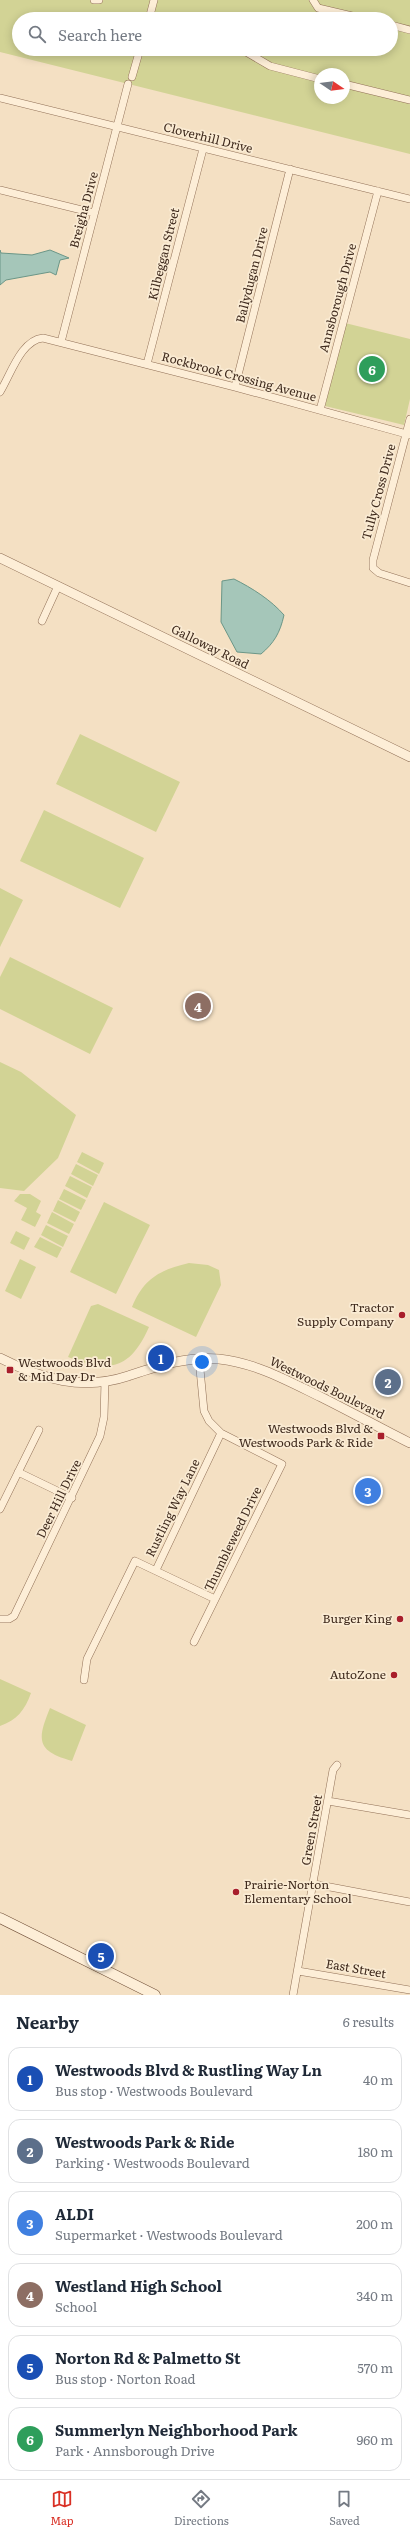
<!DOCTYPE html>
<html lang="en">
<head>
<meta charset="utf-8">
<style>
	:root { --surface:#fff; --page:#f6f6f7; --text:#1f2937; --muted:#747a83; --line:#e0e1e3; --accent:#d93025 }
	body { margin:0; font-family:Literata,serif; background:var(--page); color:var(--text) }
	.compass { position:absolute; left:314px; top:68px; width:36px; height:36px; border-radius:50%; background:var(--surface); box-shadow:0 2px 10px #0003; rotate:103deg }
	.you { position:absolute; left:202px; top:1362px; width:14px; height:14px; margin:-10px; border:3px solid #fff; border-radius:50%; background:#1a73e8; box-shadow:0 0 0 6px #1a73e833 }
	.badge { display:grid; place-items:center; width:26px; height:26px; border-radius:50%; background:var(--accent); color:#fff; font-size:13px; font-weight:700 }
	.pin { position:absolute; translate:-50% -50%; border:2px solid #fff; box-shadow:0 1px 4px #0006 }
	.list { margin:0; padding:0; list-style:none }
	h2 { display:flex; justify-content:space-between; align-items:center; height:52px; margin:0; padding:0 16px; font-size:17px }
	h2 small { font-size:13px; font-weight:400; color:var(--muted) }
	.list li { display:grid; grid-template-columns:26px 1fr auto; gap:12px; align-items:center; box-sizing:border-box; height:64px; margin:0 8px 8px; padding:0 8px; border:1px solid var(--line); border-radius:12px }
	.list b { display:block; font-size:15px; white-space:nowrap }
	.list p { margin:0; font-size:13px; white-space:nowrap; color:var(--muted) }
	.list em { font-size:13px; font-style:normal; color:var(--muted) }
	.icon { flex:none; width:22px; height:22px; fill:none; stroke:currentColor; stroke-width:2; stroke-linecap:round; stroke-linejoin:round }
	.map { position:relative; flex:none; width:410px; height:1995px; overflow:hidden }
	.search { position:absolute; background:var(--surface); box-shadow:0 2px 10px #0003; left:12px; right:12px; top:12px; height:44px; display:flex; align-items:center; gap:10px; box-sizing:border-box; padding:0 14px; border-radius:22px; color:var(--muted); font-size:15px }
	.sheet { height:484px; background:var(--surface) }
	nav { display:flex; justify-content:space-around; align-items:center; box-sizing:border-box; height:56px; border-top:1px solid var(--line); background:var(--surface); font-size:11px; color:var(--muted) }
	nav a { display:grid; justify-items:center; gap:2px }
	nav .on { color:var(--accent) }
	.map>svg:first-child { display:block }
	.green { fill:#d2d395; fill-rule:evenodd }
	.water { fill:#a5c6b9; stroke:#6b9687 }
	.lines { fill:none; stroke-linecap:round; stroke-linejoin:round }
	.minor-casing { stroke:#917057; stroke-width:8 }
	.tertiary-casing { stroke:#917057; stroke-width:10 }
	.secondary-casing { stroke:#72513a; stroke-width:11 }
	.minor { stroke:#fdeed7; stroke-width:7 }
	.tertiary { stroke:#fdeed7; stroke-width:9 }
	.secondary { stroke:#fdeed7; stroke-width:10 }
	.poi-dot { fill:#a81f2c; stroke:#faebd3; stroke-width:1.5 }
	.labels { text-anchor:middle; stroke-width:3.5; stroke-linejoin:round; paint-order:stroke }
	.street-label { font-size:12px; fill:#3f2a1d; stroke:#faebd3 }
	.poi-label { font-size:12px; fill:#3f2a1d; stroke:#faebd3; text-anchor:end }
</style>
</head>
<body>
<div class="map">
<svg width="410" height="1995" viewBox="0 0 410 1995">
	<rect width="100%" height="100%" fill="#f4e0c3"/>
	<path class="green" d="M0,0H410V154L0,52ZM19,19H391V49H19ZM320,74H344V98H320Z
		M345,323L410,339V399L404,425L325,406Z
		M80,734L180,782L156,832L56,784Z
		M44,810L144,858L120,908L20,861Z
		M0,888L23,900L0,947Z
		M10,957L113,1008L90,1054L0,1009V977Z
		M0,1062L21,1072L76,1115L58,1158L24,1191L0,1188Z
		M82,1152L104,1163L99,1174L77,1162Z
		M76,1164L98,1175L93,1186L71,1174Z
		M70,1176L92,1187L87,1198L65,1186Z
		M64,1189L86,1200L81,1210L59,1199Z
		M20,1194H30L41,1201L36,1212L41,1215L35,1227L21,1220L27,1208L14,1201Z
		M58,1200L80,1212L75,1222L53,1211Z
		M104,1202L150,1225L116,1294L70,1272Z
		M52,1212L74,1224L69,1234L47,1223Z
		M46,1225L68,1236L63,1247L41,1235Z
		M16,1231L30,1238L24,1250L10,1243Z
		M40,1237L62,1248L57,1258L34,1247Z
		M20,1259L36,1267L21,1299L5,1291Z
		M189,1263L208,1265L219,1270L221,1285L196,1337L132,1307C144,1278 160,1270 189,1263Z
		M98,1304L149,1327C130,1370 109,1373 68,1357L91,1306Z
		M0,1679L31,1693C25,1710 17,1720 0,1726Z
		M50,1708L86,1725L72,1761C36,1751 37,1740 50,1708Z"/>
	<path class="water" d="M0,250L1,253L32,255L50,250L69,258L60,260L56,275L50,272L6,280L0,285Z
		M234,579C252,588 271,600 284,615C280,633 274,643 261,654L237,652L221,622L222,581Z"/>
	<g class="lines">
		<g class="minor-casing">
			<path id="minor" d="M94,0H99
				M313,0L318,8L365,19
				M149,19L154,0
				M391,25L410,30
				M241,49L270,66L320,79
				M132,77L140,49
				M344,84L410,100
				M0,98L410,199
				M0,190L94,213
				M61,342L128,84
				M147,364L203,149
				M235,387L290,169
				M0,392C11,374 21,340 43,338L235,387L410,435
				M320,410L378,191
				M410,419L373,560V568L379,573L410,583
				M42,621L58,586
				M18,1472L72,1498
				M0,1509L39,1430
				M156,1570L221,1433
				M0,1619H9L14,1616L100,1436L104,1417L105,1381
				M194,1642L282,1464L221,1433L209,1421L204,1411L199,1359
				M84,1680L87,1659L135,1561L215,1599
				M328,1801L410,1815
				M314,1884L410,1902
				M298,1971L410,1990
				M293,1995L333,1770L337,1765"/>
		</g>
		<g class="tertiary-casing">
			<path id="tertiary" d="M0,558L410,757
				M0,1358C41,1379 83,1391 128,1376C158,1366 187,1356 219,1359C256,1363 288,1381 321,1397C351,1412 380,1428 410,1443"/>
		</g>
		<g class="secondary-casing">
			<path id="secondary" d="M0,1918L155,1995"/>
		</g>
		<use href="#minor" class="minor"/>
		<use href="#tertiary" class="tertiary"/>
		<use href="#secondary" class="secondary"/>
	</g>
	<g class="poi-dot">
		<circle cx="402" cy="1315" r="4"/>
		<rect x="6" y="1366" width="8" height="8" rx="2"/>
		<rect x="377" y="1432" width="8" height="8" rx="2"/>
		<circle cx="400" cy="1619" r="4"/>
		<circle cx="394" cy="1675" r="4"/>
		<circle cx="236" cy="1892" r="4"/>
	</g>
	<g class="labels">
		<g class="street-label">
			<text transform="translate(208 138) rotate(14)" y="4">Cloverhill Drive</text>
			<text transform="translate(84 210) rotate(-75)" y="4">Breigha Drive</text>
			<text transform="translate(164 254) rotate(-76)" y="4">Kilbeggan Street</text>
			<text transform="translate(252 275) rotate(-76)" y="4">Ballydugan Drive</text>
			<text transform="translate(338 298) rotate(-75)" y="4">Annsborough Drive</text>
			<text transform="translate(239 377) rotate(15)" y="4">Rockbrook Crossing Avenue</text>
			<text transform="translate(379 492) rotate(-75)" y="4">Tully Cross Drive</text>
			<text transform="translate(210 647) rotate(26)" y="4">Galloway Road</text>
			<text transform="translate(327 1388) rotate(26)" y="4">Westwoods Boulevard</text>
			<text transform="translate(59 1499) rotate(-64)" y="4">Deer Hill Drive</text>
			<text transform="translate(173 1508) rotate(-64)" y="4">Rustling Way Lane</text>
			<text transform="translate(233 1539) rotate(-64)" y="4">Thumbleweed Drive</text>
			<text transform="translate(312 1830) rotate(-80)" y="4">Green Street</text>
			<text transform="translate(356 1969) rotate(10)" y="4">East Street</text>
		</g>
		<g class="poi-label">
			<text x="394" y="1312">Tractor<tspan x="394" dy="14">Supply Company</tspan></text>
			<text x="18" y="1367" text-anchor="start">Westwoods Blvd<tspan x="18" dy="14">&amp; Mid Day Dr</tspan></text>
			<text x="373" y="1433">Westwoods Blvd &amp;<tspan x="373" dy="14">Westwoods Park &amp; Ride</tspan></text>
			<text x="392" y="1623">Burger King</text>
			<text x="386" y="1679">AutoZone</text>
			<text x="244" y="1889" text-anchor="start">Prairie-Norton<tspan x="244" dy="14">Elementary School</tspan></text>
		</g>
	</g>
</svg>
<svg class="compass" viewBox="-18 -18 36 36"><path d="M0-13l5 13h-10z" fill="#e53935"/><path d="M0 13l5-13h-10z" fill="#747a83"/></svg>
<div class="you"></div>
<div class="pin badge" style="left:161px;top:1358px;background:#1a4fb4">1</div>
<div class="pin badge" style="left:388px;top:1382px;background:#5c6f8a">2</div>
<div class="pin badge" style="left:368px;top:1491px;background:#3f7fe0">3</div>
<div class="pin badge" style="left:198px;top:1006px;background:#8d6e63">4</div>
<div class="pin badge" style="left:101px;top:1956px;background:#1a4fb4">5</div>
<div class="pin badge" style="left:372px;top:369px;background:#2e9e5b">6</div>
<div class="search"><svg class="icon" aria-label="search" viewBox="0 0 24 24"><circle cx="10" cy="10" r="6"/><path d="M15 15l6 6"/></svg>Search here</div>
</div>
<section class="sheet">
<h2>Nearby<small>6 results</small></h2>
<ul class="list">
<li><span class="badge" style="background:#1a4fb4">1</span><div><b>Westwoods Blvd &amp; Rustling Way Ln</b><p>Bus stop · Westwoods Boulevard</p></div><em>40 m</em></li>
<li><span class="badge" style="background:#5c6f8a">2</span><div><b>Westwoods Park &amp; Ride</b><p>Parking · Westwoods Boulevard</p></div><em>180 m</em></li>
<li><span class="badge" style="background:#3f7fe0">3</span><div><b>ALDI</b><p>Supermarket · Westwoods Boulevard</p></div><em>200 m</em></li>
<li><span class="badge" style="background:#8d6e63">4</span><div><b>Westland High School</b><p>School</p></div><em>340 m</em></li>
<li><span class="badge" style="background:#1a4fb4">5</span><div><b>Norton Rd &amp; Palmetto St</b><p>Bus stop · Norton Road</p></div><em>570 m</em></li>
<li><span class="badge" style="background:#2e9e5b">6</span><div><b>Summerlyn Neighborhood Park</b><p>Park · Annsborough Drive</p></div><em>960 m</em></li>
</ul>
</section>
<nav>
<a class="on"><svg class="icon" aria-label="map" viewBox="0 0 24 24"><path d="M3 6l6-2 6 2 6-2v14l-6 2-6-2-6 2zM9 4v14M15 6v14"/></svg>Map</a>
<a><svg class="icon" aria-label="directions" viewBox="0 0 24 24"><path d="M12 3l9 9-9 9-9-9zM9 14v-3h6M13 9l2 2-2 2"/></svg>Directions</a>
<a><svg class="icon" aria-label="saved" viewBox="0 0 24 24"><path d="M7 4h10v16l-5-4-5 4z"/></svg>Saved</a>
</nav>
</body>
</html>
